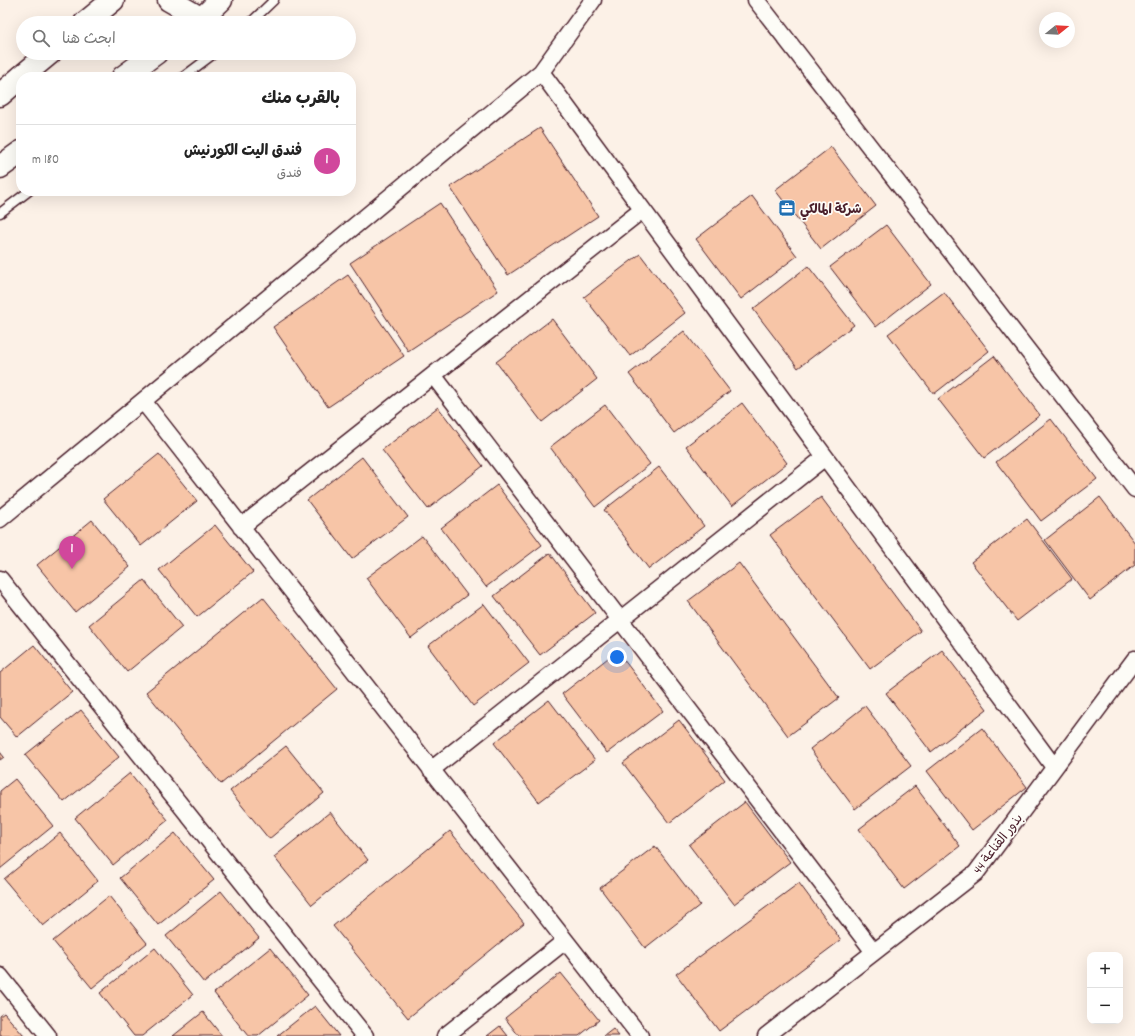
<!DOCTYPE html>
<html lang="ar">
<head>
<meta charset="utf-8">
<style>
	:root { --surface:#fff; --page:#f6f6f6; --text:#222; --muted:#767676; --line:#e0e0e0; --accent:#111827 }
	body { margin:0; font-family:Dekko,"Playpen Sans Arabic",sans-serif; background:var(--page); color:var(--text); direction:rtl }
	.controls { position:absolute; right:12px; bottom:12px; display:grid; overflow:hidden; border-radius:8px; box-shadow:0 4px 16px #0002 }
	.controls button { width:36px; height:36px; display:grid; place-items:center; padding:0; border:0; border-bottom:1px solid var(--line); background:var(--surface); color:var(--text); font:20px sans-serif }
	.compass { position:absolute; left:1039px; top:12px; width:36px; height:36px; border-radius:50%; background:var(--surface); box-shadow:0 4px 16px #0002; rotate:72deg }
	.you { position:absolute; left:617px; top:657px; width:14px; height:14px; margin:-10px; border:3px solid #fff; border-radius:50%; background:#1a73e8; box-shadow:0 0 0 6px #1a73e833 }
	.badge { display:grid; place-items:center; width:26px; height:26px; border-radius:50%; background:var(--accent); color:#fff; font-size:13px; font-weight:700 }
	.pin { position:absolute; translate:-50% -33px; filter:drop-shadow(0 1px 2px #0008) }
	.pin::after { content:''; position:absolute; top:21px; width:14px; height:12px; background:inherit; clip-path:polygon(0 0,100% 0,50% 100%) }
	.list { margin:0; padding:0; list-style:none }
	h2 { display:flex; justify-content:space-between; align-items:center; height:52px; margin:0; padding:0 16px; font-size:17px }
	h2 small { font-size:13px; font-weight:400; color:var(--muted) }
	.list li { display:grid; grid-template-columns:26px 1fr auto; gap:12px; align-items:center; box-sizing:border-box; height:72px; padding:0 16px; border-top:1px solid var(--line) }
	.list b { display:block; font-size:15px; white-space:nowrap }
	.list p { margin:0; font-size:13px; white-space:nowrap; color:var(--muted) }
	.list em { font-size:13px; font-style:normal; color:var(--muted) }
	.icon { flex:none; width:22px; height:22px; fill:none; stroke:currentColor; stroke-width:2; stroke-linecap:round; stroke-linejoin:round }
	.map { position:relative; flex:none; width:1135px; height:1036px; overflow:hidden; direction:ltr }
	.search { position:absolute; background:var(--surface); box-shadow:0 4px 16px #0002; left:16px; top:16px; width:340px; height:44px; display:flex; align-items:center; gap:10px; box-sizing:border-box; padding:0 14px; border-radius:22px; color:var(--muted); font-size:15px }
	.panel { position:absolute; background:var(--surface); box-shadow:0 4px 16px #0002; left:16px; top:72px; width:340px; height:124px; border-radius:16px; direction:rtl }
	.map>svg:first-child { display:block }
	.building { fill:#f7c5a7; stroke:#4a1f2b }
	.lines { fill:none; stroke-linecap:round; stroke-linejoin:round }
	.lane-casing { stroke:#4a1f2b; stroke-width:11 }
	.street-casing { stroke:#4a1f2b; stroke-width:19 }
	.primary-casing { stroke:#4a1f2b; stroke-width:25 }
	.lane { stroke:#fdfcf7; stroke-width:8 }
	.street { stroke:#fdfcf7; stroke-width:16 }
	.primary { stroke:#fdfcf7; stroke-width:22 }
	.labels { text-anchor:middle; stroke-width:3.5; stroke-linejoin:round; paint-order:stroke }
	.poi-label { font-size:13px; font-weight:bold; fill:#4a1f2b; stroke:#fdfcf7; text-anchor:start }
	.street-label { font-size:13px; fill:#4a1f2b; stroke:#fdfcf7 }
</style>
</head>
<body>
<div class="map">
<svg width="1135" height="1036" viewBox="0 0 1135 1036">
	<rect width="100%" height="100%" fill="#fcf1e7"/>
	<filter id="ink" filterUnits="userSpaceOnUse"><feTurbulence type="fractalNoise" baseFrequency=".025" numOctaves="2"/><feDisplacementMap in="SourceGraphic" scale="8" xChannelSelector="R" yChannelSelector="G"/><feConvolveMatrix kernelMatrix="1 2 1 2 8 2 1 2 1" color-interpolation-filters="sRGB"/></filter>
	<g filter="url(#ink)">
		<path class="building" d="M540,128L598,216L508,275L450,187Z
			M831,147L876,206L821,249L775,190Z
			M752,196L797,256L741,299L696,239Z
			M440,203L498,291L408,351L350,263Z
			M886,225L931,284L876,327L830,267Z
			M640,254L685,313L630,356L584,297Z
			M808,266L854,325L798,368L753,309Z
			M348,275L404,356L328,407L273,327Z
			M944,292L989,351L934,394L888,334Z
			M552,319L597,379L542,422L496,362Z
			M684,331L730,391L674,433L629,374Z
			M994,356L1040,415L984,458L938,399Z
			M742,403L787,463L732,506L686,446Z
			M605,405L650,464L595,507L550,447Z
			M438,407L483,466L428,509L382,450Z
			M1051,419L1097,479L1041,521L996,462Z
			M159,454L197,501L141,546L103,499Z
			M362,457L408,517L352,559L307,500Z
			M659,467L704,526L649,569L604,510Z
			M497,485L542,545L486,587L441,528Z
			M821,497L921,631L870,669L770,535Z
			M1100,497L1135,543V565L1090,600L1045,540Z
			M1027,519L1072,579L1017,621L971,562Z
			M92,520L130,567L75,612L37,565Z
			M215,525L253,572L197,617L159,570Z
			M422,536L467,595L411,638L366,578Z
			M550,553L595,613L540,655L494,596Z
			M739,563L839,698L788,736L688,601Z
			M144,580L182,627L127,672L89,625Z
			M263,597L337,689L221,784L146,692Z
			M484,604L529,663L473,706L428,646Z
			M34,645L72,692L17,737L0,717V673Z
			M942,650L987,709L931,752L886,693Z
			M617,651L663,711L607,753L562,694Z
			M549,700L595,760L539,802L494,743Z
			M865,706L911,766L855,809L810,749Z
			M81,710L119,757L64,802L25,755Z
			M679,720L725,780L669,823L623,763Z
			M982,728L1027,787L972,830L927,771Z
			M286,746L324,793L269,839L230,791Z
			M0,752L4,757L0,760Z
			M130,773L168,820L113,865L75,818Z
			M15,779L53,826L0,869V791Z
			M915,786L960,846L904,889L859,829Z
			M745,802L790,862L734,904L689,845Z
			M330,812L368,860L312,905L274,857Z
			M450,831L524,923L408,1018L333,926Z
			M60,833L98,881L43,926L4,879Z
			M175,833L214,880L158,925L120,878Z
			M655,846L700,905L645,948L600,888Z
			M799,883L841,940L719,1031L676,974Z
			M221,891L259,938L204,983L166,936Z
			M109,896L147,943L92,988L53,941Z
			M155,948L193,995L142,1036H134L100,993Z
			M270,948L308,995L258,1036H248L214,993Z
			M561,973L599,1020L579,1036H519L505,1018Z
			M315,1006L339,1036H277Z
			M203,1012L222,1036H173Z
			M4,1013L24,1036H0V1016Z
			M500,1026L508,1036H487Z
			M613,1029L619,1036H604Z"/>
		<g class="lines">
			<g class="lane-casing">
				<path id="lane" d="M250,23L274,0
					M183,77L215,53
					M0,213L29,191"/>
			</g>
			<g class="street-casing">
				<path id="street" d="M756,0L1135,489
					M541,72L1054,767
					M433,375L874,952
					M143,401L640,1036
					M0,519L541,72L593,0
					M241,527L642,210
					M0,579L365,1036
					M431,770L825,457
					M0,976L48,1036
					M445,1036L565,941
					M766,1036L976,873L1135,659"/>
			</g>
			<g class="primary-casing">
				<path id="primary" d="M169,0L202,19
					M85,23L113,0
					M197,23L221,0
					M21,77L50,53
					M123,77L156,53
					M0,95L21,77
					M0,167L21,152"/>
			</g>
			<use href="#lane" class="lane"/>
			<use href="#street" class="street"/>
			<use href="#primary" class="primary"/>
		</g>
	</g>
	<defs>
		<g id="office-square" transform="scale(0.9)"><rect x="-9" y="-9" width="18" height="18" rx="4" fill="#1f6fb2" stroke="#fdfcf7"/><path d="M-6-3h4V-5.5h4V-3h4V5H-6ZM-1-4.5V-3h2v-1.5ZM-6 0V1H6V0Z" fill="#fff"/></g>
	</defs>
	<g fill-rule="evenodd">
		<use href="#office-square" x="787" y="208"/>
	</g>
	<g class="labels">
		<g class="poi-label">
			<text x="800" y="213">شركة المالكي</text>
		</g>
		<g class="street-label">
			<text transform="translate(997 843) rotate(-52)" y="5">بذور القناعة 44</text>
		</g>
	</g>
</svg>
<div class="controls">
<button>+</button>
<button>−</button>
</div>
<svg class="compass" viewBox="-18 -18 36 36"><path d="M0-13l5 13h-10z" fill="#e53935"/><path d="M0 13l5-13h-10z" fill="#767676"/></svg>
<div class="you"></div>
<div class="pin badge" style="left:72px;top:569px;background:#d1479c">1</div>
<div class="search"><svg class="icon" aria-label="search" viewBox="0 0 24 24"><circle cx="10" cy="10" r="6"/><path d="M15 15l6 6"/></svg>ابحث هنا</div>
<section class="panel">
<h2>بالقرب منك<small></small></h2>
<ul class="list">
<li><span class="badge" style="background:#d1479c">1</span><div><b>فندق اليت الكورنيش</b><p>فندق</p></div><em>180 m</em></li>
</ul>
</section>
</div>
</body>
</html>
